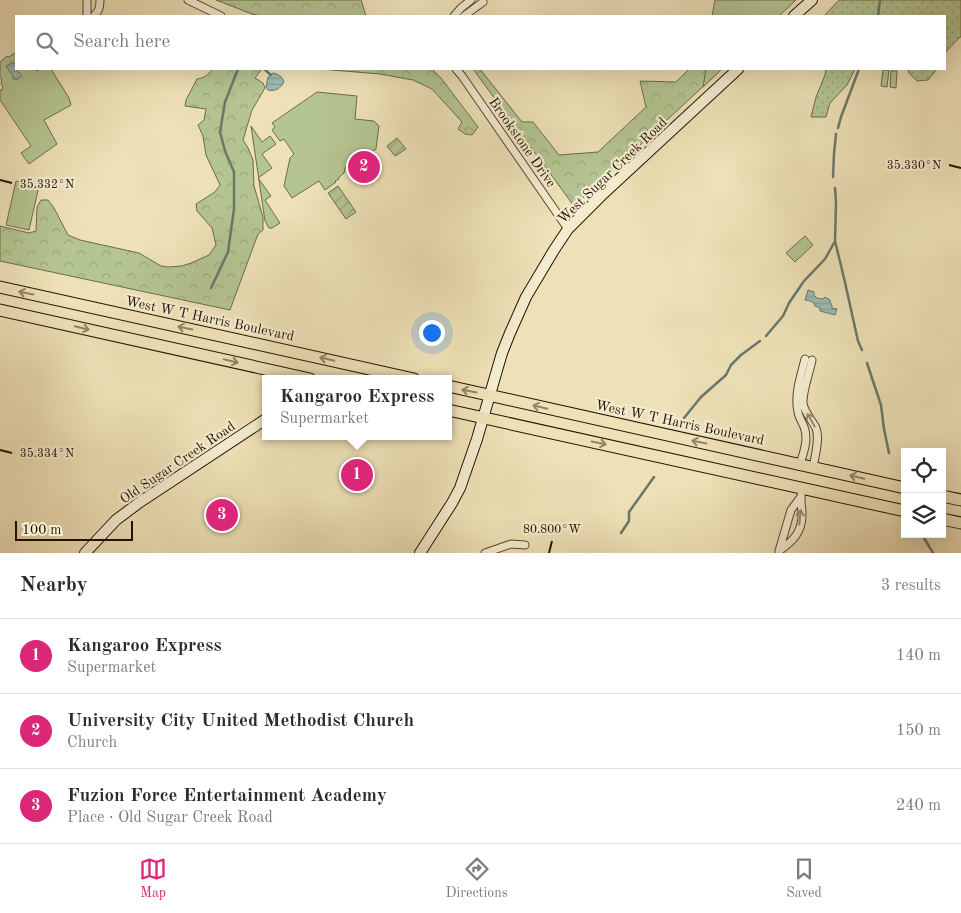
<!DOCTYPE html>
<html lang="en">
<head>
<meta charset="utf-8">
<style>
	:root { --surface:#fff; --page:#f7f7f7; --text:#2b2b33; --muted:#7c7c81; --line:#e1e1e2; --accent:#db2777 }
	body { margin:0; font-family:"Old Standard TT",serif; background:var(--page); color:var(--text) }
	.controls { position:absolute; right:15px; bottom:15px; display:grid; overflow:hidden; border-radius:0px; box-shadow:0 5px 20px #0002 }
	.controls button { width:45px; height:45px; display:grid; place-items:center; padding:0; border:0; border-bottom:1px solid var(--line); background:var(--surface); color:var(--text); font:25px sans-serif }
	.scale { position:absolute; left:15px; bottom:12px; width:118px; box-sizing:border-box; padding-left:5px; border:2px solid #231300; border-top:0; font-size:14px; line-height:18px; white-space:nowrap; color:#231300; -webkit-text-stroke:4px #f4ecd0; paint-order:stroke }
	.you { position:absolute; left:431px; top:332px; width:18px; height:18px; margin:-12px; border:4px solid #fff; border-radius:50%; background:#1a73e8; box-shadow:0 0 0 8px #1a73e833 }
	.badge { display:grid; place-items:center; width:32px; height:32px; border-radius:50%; background:var(--accent); color:#fff; font-size:16px; font-weight:700 }
	.pin { position:absolute; translate:-50% -50%; border:2px solid #fff; box-shadow:0 1px 5px #0006 }
	.popup { position:absolute; left:262px; top:375px; width:190px; height:65px; box-sizing:border-box; display:grid; place-content:center; border-radius:0px; background:var(--surface); filter:drop-shadow(0 1px 4px #0005); font-size:16px; white-space:nowrap; color:var(--muted) }
	.popup b { font-size:19px; color:var(--text) }
	.popup::after { content:''; position:absolute; left:50%; top:100%; margin-left:-10px; border:10px solid transparent; border-top-color:var(--surface) }
	.list { margin:0; padding:0; list-style:none }
	h2 { display:flex; justify-content:space-between; align-items:center; height:65px; margin:0; padding:0 20px; font-size:21px }
	h2 small { font-size:16px; font-weight:400; color:var(--muted) }
	.list li { display:grid; grid-template-columns:32px 1fr auto; gap:15px; align-items:center; box-sizing:border-box; height:75px; padding:0 20px; border-top:1px solid var(--line) }
	.list b { display:block; font-size:19px; white-space:nowrap }
	.list p { margin:0; font-size:16px; white-space:nowrap; color:var(--muted) }
	.list em { font-size:16px; font-style:normal; color:var(--muted) }
	.icon { flex:none; width:28px; height:28px; fill:none; stroke:currentColor; stroke-width:2; stroke-linecap:round; stroke-linejoin:round }
	.map { position:relative; flex:none; width:961px; height:553px; overflow:hidden }
	.search { position:absolute; background:var(--surface); box-shadow:0 5px 20px #0002; left:15px; right:15px; top:15px; height:55px; display:flex; align-items:center; gap:12px; box-sizing:border-box; padding:0 18px; border-radius:0px; color:var(--muted); font-size:19px }
	.sheet { height:290px; background:var(--surface) }
	nav { display:flex; justify-content:space-around; align-items:center; box-sizing:border-box; height:70px; border-top:1px solid var(--line); background:var(--surface); font-size:14px; color:var(--muted) }
	nav a { display:grid; justify-items:center; gap:2px }
	nav .on { color:var(--accent) }
	.map>svg:first-child { display:block }
	.grass { fill:url(#grass-dots); stroke:#6c6c49 }
	.forest { fill:url(#forest-crowns); stroke:#6c6c49 }
	.park { fill:#b4c492; stroke:#6c6c49 }
	.garden { fill:url(#garden-furrows); stroke:#6c6c49 }
	.water { fill:url(#water-rules); stroke:#6a786b }
	.lines { fill:none; stroke-linecap:round; stroke-linejoin:round }
	.stream { stroke:#6a786b; stroke-width:2.5 }
	.street-casing { stroke:#56462e; stroke-width:9 }
	.secondary-casing { stroke:#231300; stroke-width:12 }
	.primary-casing { stroke:#231300; stroke-width:13 }
	.street { stroke:#f4ecd0; stroke-width:7 }
	.secondary { stroke:#f4ecd0; stroke-width:10 }
	.primary { stroke:#eee1b7; stroke-width:11 }
	.oneway { stroke:#938465 }
	.oneway2 { stroke:#968a72 }
	.ticks { fill:none; stroke:#231300; stroke-width:2 }
	.labels { text-anchor:middle; stroke-width:4.5; stroke-linejoin:round; paint-order:stroke }
	.street-label { font-size:14px; fill:#231300; stroke:#f4ecd0 }
	.ticks-label { font-size:12px; text-anchor:middle; fill:#231300; stroke:#f4ecd0; stroke-width:4.5; stroke-linejoin:round; paint-order:stroke }
</style>
</head>
<body>
<div class="map">
<svg width="961" height="553" viewBox="0 0 961 553">
	<defs>
		<pattern id="grass-dots" width="8" height="8" patternUnits="userSpaceOnUse" patternTransform="scale(1.25)"><rect width="8" height="8" fill="#b4c492"/><path d="M2 2h.1M6 6h.1" fill="none" stroke="#9aa87c" stroke-width="1.8" stroke-linecap="round"/></pattern>
		<pattern id="forest-crowns" width="20" height="18" patternUnits="userSpaceOnUse" patternTransform="scale(1.25)"><rect width="20" height="18" fill="#b4c492"/><path d="M2 6a3 3 0 1 1 6 0M12 15a3 3 0 1 1 6 0" fill="none" stroke="#9aa87c"/></pattern>
		<pattern id="garden-furrows" width="10" height="10" patternUnits="userSpaceOnUse" patternTransform="scale(1.25)"><rect width="10" height="10" fill="#b4c492"/><path d="M-1 1l2-2M0 10L10 0M9 11l2-2" fill="none" stroke="#9aa87c"/></pattern>
		<pattern id="water-rules" width="6" height="5" patternUnits="userSpaceOnUse" patternTransform="scale(1.25)"><rect width="6" height="5" fill="#9abcb3"/><path d="M0 2.5h6" fill="none" stroke="#84a198"/></pattern>
	</defs>
	<rect width="100%" height="100%" fill="#eee1b7"/>
	<filter id="stains"><feTurbulence type="fractalNoise" baseFrequency=".004" numOctaves="4"/><feColorMatrix values="0 0 0 0 .2 0 0 0 0 .09 0 0 0 0 .02 0 0 0 .5 -.17"/></filter>
	<radialGradient id="worn" r=".72"><stop offset=".6" stop-color="#630" stop-opacity="0"/><stop offset="1" stop-color="#630" stop-opacity=".3"/></radialGradient>
	<path class="grass" d="M839,0H961V37H960C955,43 948,48 945,54V16H824Z
		M826,69H855L847,85L830,103L826,117H811L816,97L825,75Z
		M908,69H937L928,80L917,81L909,73Z"/>
	<path class="forest" d="M216,0H361L366,16H261L252,14Z
		M213,69H262L255,78L263,83L265,88L252,110L243,140L248,148L253,160L254,186L263,217V230L258,234L230,310L0,261V226L29,233L36,231L37,207L41,200H48L54,208L68,235L80,240L139,253L161,266L168,267L182,266L191,263L209,255L216,245L212,228L197,211L196,204L215,192L220,185L206,155L203,136L198,125L204,120L206,109L185,106L186,100L197,79C204,78 208,75 213,69Z
		M320,69H432L441,78L478,127L472,135L465,134L458,129L462,122L432,89L413,80L380,74Z
		M473,69H480L522,122H533L559,155L598,152L646,107L640,81L676,82L689,69H722L574,206Z"/>
	<path class="park" d="M715,0H796L779,16H712Z
		M16,52V69H36L37,71L40,69H51L69,98L71,105L44,120L57,144L29,164L21,153L31,146L0,100V90H2L3,87L1,84L2,79L0,78V62L7,56L9,57Z
		M706,69H722L703,87Z
		M883,70H889L887,87L881,86Z
		M891,71H897L896,88L890,87Z
		M317,92L357,96L355,119L374,121L379,126L376,149L370,153L371,155L367,158L362,157L357,160L356,159L348,164L349,165L345,168L344,173L339,177V179L335,181L336,182L325,190L319,181L292,198L284,186L290,158L294,154L284,139L280,141L272,130L275,127L272,123Z
		M251,126L262,142L270,136L276,144L262,154L272,168L258,178L271,196L265,200L280,223L272,228H269L265,221Z
		M16,181L39,186L29,230L6,225Z
		M805,236L813,245L795,262L786,253Z"/>
	<path class="garden" d="M397,138L406,149L395,156L387,146Z
		M338,186L356,212L346,219L328,193Z"/>
	<path class="water" d="M15,60H16V69L22,76L16,80L12,78L13,76L6,66L13,62L14,64L16,62Z
		M273,73C278,74 282,76 284,82C281,88 275,92 268,90L266,87L268,77Z
		M808,290L814,292V295L817,298L823,299L825,297L830,300L831,304L832,305V308L837,309L835,315L820,311V308L815,306C813,301 810,301 805,300Z"/>
	<g class="lines">
		<path class="stream" d="M878,16L880,0
			M264,69L271,75
			M838,128L841,117L859,69
			M833,177L834,154L836,134
			M835,188L836,202L835,241L844,278L858,341L862,350
			M211,288L228,252L234,209V172L225,151L220,132L225,102L238,69
			M766,336L783,316L789,303L804,281L825,259L834,243
			M867,363L881,405L884,429L889,453
			M684,418L701,397L726,375L731,365L741,355L760,341
			M621,533L629,521V512L654,477
			M924,538L933,553"/>
		<g class="street-casing">
			<path id="street" d="M188,0L221,16
				M87,16V0
				M94,16C99,11 100,7 100,0
				M454,16L461,8L471,0
				M464,16L483,2
				M456,69L462,76L568,229
				M812,360C810,371 802,393 803,403C804,412 812,420 816,428C820,438 815,457 813,467
				M800,464C803,454 808,442 805,430C804,424 799,419 798,412C794,395 801,375 805,359
				M800,498L791,510L779,551C793,541 803,532 802,512C801,503 800,497 802,489
				M485,553L511,544L525,545"/>
		</g>
		<g class="secondary-casing">
			<path id="secondary" d="M794,16L812,0
				M85,553L116,520L140,502L266,419
				M420,553L452,503L460,488L477,439L502,353L510,333L526,297L554,250L568,229L604,193L738,69"/>
		</g>
		<g class="primary-casing">
			<path id="primary" d="M0,287L414,379
				M0,310L310,379
				M448,386L905,488
				M448,410L905,511
				M942,496L961,500
				M942,519L961,523"/>
		</g>
		<use href="#street" class="street"/>
		<use href="#secondary" class="secondary"/>
		<use href="#primary" class="primary"/>
	</g>
	<defs><path id="oneway-shaft" d="M-6 0H5M1.5-3L5.5 0L1.5 3" fill="none" stroke-width="1.6" stroke-linecap="round" stroke-linejoin="round" transform="scale(1.25)"/></defs>
	<g class="oneway">
		<use href="#oneway-shaft" transform="translate(26 293) rotate(-168)"/>
		<use href="#oneway-shaft" transform="translate(82 328) rotate(13)"/>
		<use href="#oneway-shaft" transform="translate(185 328) rotate(-168)"/>
		<use href="#oneway-shaft" transform="translate(327 359) rotate(-167)"/>
		<use href="#oneway-shaft" transform="translate(231 361) rotate(13)"/>
		<use href="#oneway-shaft" transform="translate(469 391) rotate(-168)"/>
		<use href="#oneway-shaft" transform="translate(540 407) rotate(-167)"/>
		<use href="#oneway-shaft" transform="translate(699 442) rotate(-168)"/>
		<use href="#oneway-shaft" transform="translate(599 443) rotate(12)"/>
		<use href="#oneway-shaft" transform="translate(857 477) rotate(-167)"/>
	</g>
	<g class="oneway2">
		<use href="#oneway-shaft" transform="translate(811 420) rotate(-120)"/>
		<use href="#oneway-shaft" transform="translate(800 517) rotate(-85)"/>
	</g>
	<path class="ticks" d="M949,165L961,168M0,180L12,183M0,450L12,453M549,553L552,541"/>
	<g class="labels">
		<g class="street-label">
			<text transform="translate(523 142) rotate(55)" y="5">Brookstone Drive</text>
			<text transform="translate(612 170) rotate(-44)" y="5">West Sugar Creek Road</text>
			<text transform="translate(210 318) rotate(12)" y="5">West W T Harris Boulevard</text>
			<text transform="translate(680 422) rotate(12)" y="5">West W T Harris Boulevard</text>
			<text transform="translate(177 462) rotate(-34)" y="5">Old Sugar Creek Road</text>
		</g>
	</g>
	<g class="ticks-label">
		<text x="914" y="169">35.330°N</text>
		<text x="47" y="188">35.332°N</text>
		<text x="47" y="457">35.334°N</text>
		<text x="552" y="533">80.800°W</text>
	</g>
	<rect width="100%" height="100%" filter="url(#stains)"/>
	<rect width="100%" height="100%" fill="url(#worn)"/>
</svg>
<div class="controls">
<button><svg class="icon" aria-label="locate" viewBox="0 0 24 24"><circle cx="12" cy="12" r="6"/><path d="M12 2v4M12 18v4M2 12h4M18 12h4"/></svg></button>
<button><svg class="icon" aria-label="layers" viewBox="0 0 24 24"><path d="M12 4l9 5-9 5-9-5zM3 14l9 5 9-5"/></svg></button>
</div>
<div class="scale">100 m</div>
<div class="you"></div>
<div class="pin badge" style="left:357px;top:475px">1</div>
<div class="popup"><b>Kangaroo Express</b>Supermarket</div>
<div class="pin badge" style="left:364px;top:167px">2</div>
<div class="pin badge" style="left:222px;top:515px">3</div>
<div class="search"><svg class="icon" aria-label="search" viewBox="0 0 24 24"><circle cx="10" cy="10" r="6"/><path d="M15 15l6 6"/></svg>Search here</div>
</div>
<section class="sheet">
<h2>Nearby<small>3 results</small></h2>
<ul class="list">
<li><span class="badge">1</span><div><b>Kangaroo Express</b><p>Supermarket</p></div><em>140 m</em></li>
<li><span class="badge">2</span><div><b>University City United Methodist Church</b><p>Church</p></div><em>150 m</em></li>
<li><span class="badge">3</span><div><b>Fuzion Force Entertainment Academy</b><p>Place · Old Sugar Creek Road</p></div><em>240 m</em></li>
</ul>
</section>
<nav>
<a class="on"><svg class="icon" aria-label="map" viewBox="0 0 24 24"><path d="M3 6l6-2 6 2 6-2v14l-6 2-6-2-6 2zM9 4v14M15 6v14"/></svg>Map</a>
<a><svg class="icon" aria-label="directions" viewBox="0 0 24 24"><path d="M12 3l9 9-9 9-9-9zM9 14v-3h6M13 9l2 2-2 2"/></svg>Directions</a>
<a><svg class="icon" aria-label="saved" viewBox="0 0 24 24"><path d="M7 4h10v16l-5-4-5 4z"/></svg>Saved</a>
</nav>
</body>
</html>
